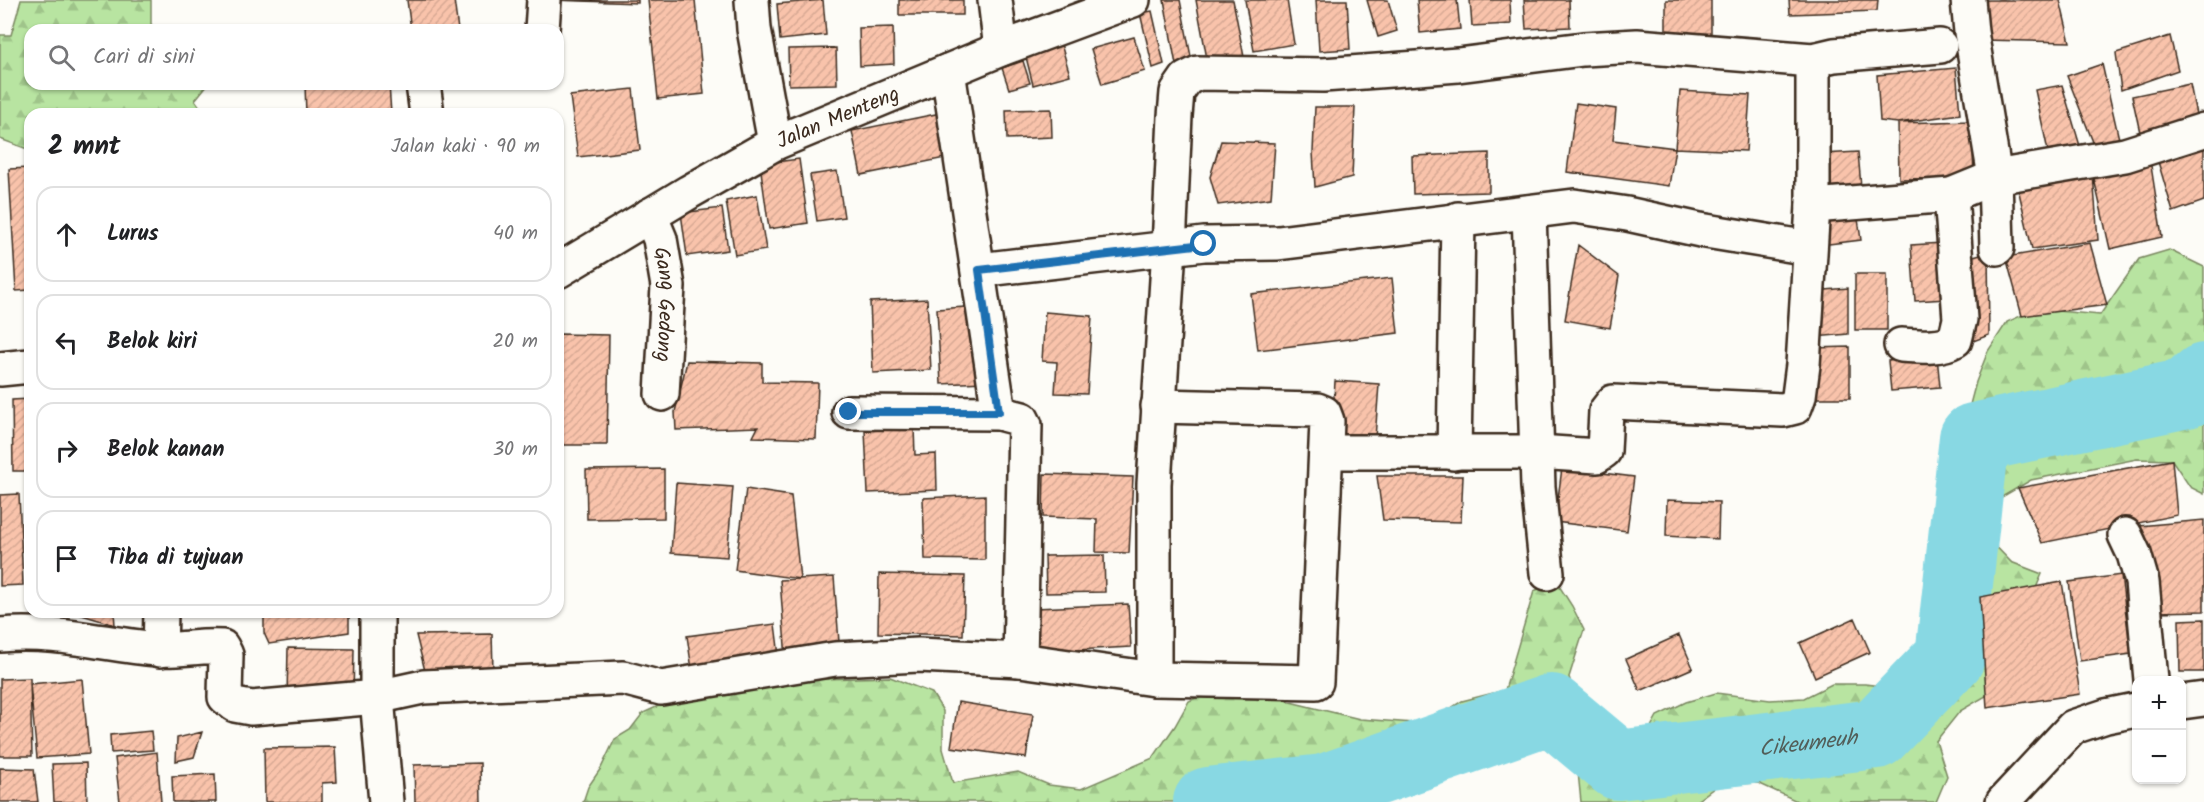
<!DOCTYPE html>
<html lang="id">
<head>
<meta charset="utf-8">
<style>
	:root { --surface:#fff; --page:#f2f2f2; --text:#202124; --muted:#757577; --line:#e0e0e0 }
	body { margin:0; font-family:Kalam,sans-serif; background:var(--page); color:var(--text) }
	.controls { position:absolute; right:18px; bottom:18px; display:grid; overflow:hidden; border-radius:12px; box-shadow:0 2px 4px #0004 }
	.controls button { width:54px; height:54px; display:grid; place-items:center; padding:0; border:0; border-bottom:2px solid var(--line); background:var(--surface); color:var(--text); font:30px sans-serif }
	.stop { position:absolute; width:18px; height:18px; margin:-14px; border:4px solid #1f6fb2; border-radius:50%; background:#fff }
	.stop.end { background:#1f6fb2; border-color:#fff; box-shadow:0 2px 6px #0008 }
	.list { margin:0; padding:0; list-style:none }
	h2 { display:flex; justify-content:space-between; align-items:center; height:78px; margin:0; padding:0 24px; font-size:26px }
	h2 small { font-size:20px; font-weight:400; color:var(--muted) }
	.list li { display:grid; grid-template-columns:39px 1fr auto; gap:18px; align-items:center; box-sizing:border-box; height:96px; margin:0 12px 12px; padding:0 12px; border:2px solid var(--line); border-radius:18px }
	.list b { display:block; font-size:22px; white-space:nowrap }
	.list em { font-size:20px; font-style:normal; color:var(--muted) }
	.icon { flex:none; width:33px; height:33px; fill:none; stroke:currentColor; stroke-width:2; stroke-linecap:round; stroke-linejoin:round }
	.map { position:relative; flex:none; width:2204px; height:802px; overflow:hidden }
	.search { position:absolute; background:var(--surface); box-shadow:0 2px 4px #0004; left:24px; top:24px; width:540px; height:66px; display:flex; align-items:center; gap:15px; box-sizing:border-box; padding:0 21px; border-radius:18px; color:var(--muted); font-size:22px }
	.panel { position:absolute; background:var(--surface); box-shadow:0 2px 4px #0004; left:24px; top:108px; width:540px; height:510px; border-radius:18px }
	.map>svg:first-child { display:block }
	.forest { fill:url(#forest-firs); stroke:#7a8760; stroke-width:1.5 }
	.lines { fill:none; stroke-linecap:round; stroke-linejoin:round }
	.river { stroke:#88d8e3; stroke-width:70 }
	.building { fill:url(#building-hatch); stroke:#3b2a1e; stroke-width:1.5 }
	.minor-casing { stroke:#3b2a1e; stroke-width:38 }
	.minor { stroke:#fdfcf7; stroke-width:33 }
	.route { stroke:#1f6fb2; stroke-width:8 }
	.labels { text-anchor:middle; stroke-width:4.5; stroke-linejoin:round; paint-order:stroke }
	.street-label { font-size:21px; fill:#3b2a1e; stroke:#fdfcf7 }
	.water-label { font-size:22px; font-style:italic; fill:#525e59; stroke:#fdfcf7 }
</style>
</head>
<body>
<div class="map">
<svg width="2204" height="802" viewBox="0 0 2204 802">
	<defs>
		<pattern id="forest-firs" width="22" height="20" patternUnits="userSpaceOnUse" patternTransform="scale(1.5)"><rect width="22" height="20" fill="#b8e4a1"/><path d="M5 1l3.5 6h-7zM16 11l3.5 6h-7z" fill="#9fc48a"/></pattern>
		<pattern id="building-hatch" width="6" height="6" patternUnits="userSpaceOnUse" patternTransform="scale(1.5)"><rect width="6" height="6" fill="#f9c3ab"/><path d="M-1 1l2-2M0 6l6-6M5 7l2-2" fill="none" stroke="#d6a893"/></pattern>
	</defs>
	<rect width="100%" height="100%" fill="#fdfcf7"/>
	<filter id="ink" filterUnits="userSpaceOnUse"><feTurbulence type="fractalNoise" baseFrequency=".0167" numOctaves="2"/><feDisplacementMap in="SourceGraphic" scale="12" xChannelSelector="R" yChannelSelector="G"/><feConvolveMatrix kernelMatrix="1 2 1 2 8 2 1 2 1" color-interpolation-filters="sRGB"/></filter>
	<g filter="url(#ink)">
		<path class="forest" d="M21,0H151V24L156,30H30V84H208L195,100L205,114H30V150L0,139V35H11Z
			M2169,250L2204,267V494L2190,487L2172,460L2137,459L2031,480L2000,498L1986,536L2011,562L2042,574L1991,693L1960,711L1936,741L1947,776L1936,802H1799L1758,783L1718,785L1695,802H1581L1578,772L1555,749L1519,745L1487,759L1414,767L1379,785L1357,802H583L588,787L601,768L615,739L630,730L643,713L665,703L823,679L890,677L932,693L943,711V749L953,783L1018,772L1049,785L1081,789L1153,758L1175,726L1189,701L1221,687L1273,695L1290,702L1360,719L1414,723L1439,716L1462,701L1505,690L1534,591L1556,581L1572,606L1584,630L1569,677L1578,704L1642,743L1657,716L1686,702L1716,693L1770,700L1804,698L1832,684H1865L1898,688L1927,677L1951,657L1972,633L1967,601L1958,570L1954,536L1963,471L1974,438L1968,412L1976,382L1988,351L2007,322L2036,309L2100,315L2139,259Z"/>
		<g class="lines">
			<path class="river" id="s1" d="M1208,802L1324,789L1551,709L1618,765L1876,734L1950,657L1974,438L2187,393L2204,378"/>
		</g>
		<path class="building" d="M407,0H454L458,30H411Z
			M551,0H638V3Z
			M648,0H695L704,94L658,99Z
			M823,0L826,35L780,40L777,4Z
			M899,0H963V15H899Z
			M1164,0H1180L1192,62L1176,65Z
			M1196,0H1233L1244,57L1208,64Z
			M1245,0H1287L1294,44L1254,51Z
			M1316,0H1347L1350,49L1319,51Z
			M1367,0H1388L1397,31L1378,37Z
			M1417,0H1457L1460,29L1420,33Z
			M1470,0H1510L1511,24L1472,26Z
			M1524,0H1569L1570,27L1526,29Z
			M1666,0H1711V36H1666Z
			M1789,0H1878L1877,11L1790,14Z
			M1981,0H2060L2070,42L1982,40Z
			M1152,11L1164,64L1153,68L1140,13Z
			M893,27L894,64L860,66L859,28Z
			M2170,36L2178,70L2121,90L2116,53Z
			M1134,37L1145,71L1102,84L1091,49Z
			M1061,44L1070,75L1033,85L1025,53Z
			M836,48L837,84L789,85L788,49Z
			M1023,61L1030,83L1009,89L1002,68Z
			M2102,64L2119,139L2095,147L2067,76Z
			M1956,68L1960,114L1898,123L1880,121L1877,75Z
			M305,84H389L391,114H306Z
			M2190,84L2198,125L2141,137L2132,96Z
			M2062,85L2080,146L2049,156L2035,90Z
			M633,89L640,150L578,157L570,96Z
			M1680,91L1750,95L1746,151L1675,148Z
			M1576,103L1616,109L1613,140L1675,148L1669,186L1567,172Z
			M1315,107H1355L1352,177L1315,187L1313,152Z
			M1051,109L1052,137L1007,139L1006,110Z
			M946,112L955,156L861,175L852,131Z
			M1972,121L1974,178L1899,179L1898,123Z
			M2204,134V201L2173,212L2154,148Z
			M1221,141L1275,143L1271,198L1218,205L1210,177Z
			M1858,152L1861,187L1825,190L1823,154Z
			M1489,153V192L1413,194L1412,156Z
			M2149,153L2162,237L2110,249L2093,174Z
			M799,159L808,223L769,229L760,164Z
			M30,168V290L16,291L9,169Z
			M837,171L844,217L817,221L810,175Z
			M2093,174L2098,240L2032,249L2018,188Z
			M757,195L766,250L735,255L726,201Z
			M722,208L728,250L687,256L681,213Z
			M1857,212L1861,240L1821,245L1818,217Z
			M1942,243L1946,299L1915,301L1911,245Z
			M2090,243L2107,305L2022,316L2006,257Z
			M1578,245L1619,276L1610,328L1565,320Z
			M1988,252L1989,335L1963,345L1962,259Z
			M1855,274H1887V330H1855Z
			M1392,278L1398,333L1258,350L1251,294Z
			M1848,288V334L1815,337L1814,291Z
			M927,299L931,370L873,373L870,302Z
			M979,306L984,382L941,384L937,309Z
			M1045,312L1092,316L1087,394L1055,393L1057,362L1042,361Z
			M558,334L609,335L607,445H558Z
			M1850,347V398H1813L1812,348Z
			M1937,356L1940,387L1891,391L1888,361Z
			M687,361L762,363V382L818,383L816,439L753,437L758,427L676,430L675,412Z
			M1335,381L1379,384L1375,438L1332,435Z
			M30,399V471H13L12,400Z
			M914,428L915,455L936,454L937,490L868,493L865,431Z
			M2172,460L2177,515L2042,543L2018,488Z
			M1562,468L1634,477L1627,531L1555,522Z
			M664,469V518L587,519L586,470Z
			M1044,474L1133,477L1129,553L1096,552L1097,519L1043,517Z
			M1377,476H1463L1461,522L1383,520Z
			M676,483L733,487L727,557L671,553Z
			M746,489L791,496L800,579L735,570Z
			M19,494L23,585L0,586V495Z
			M985,495V560L925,559L923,498Z
			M1667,500L1719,502L1718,539L1666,536Z
			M2204,520V611L2156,612L2139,526Z
			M1104,555L1105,592L1046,593L1045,556Z
			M879,574L965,576L963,635L878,633Z
			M2121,575L2131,654L2080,661L2069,582Z
			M834,577L840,655L786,659L780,580Z
			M2062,582L2080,694L1987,708L1980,597Z
			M1128,604L1131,647L1038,652L1036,608Z
			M72,612H114L115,625Z
			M264,612H349V632L269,644L264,633Z
			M1855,618L1870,652L1815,677L1800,643Z
			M2204,619V672H2180L2179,620Z
			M775,624L780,664L693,676L687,636Z
			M492,634L493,670L425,671L416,635Z
			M1679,635L1693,668L1640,691L1626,659Z
			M288,648L354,649L353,698L287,697Z
			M30,678L32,756H0V679Z
			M82,679L89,754L37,758L30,684Z
			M958,702L1033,714L1026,758L951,747Z
			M151,731L153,750L111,753L110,735Z
			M202,732L194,757L176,761L177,738Z
			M335,747L337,782L322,783V802H265L264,748Z
			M157,752L161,802H120L115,758Z
			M86,763L87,802H54L52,764Z
			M480,763L481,802H415L414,765Z
			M0,768L34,769L38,802H0Z
			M215,774L216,802H173L172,776Z"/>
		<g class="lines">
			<g class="minor-casing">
				<g id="minor">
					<path d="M752,0L754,29L775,143"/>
					<path d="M995,0L1001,49"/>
					<path d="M1968,0L1971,32L1995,177L1997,248"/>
					<path d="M542,30L544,0"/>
					<path d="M948,71L999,413"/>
					<path d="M423,84L427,114"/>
					<path d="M1813,206L1951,195L1995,177L2125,155L2204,130"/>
					<path d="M1529,212L1538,487L1547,573"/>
					<path id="s2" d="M650,215L660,239L668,286L662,394"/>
					<path d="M979,270L1204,244L1278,243L1574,206L1627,214L1700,230L1809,248"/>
					<path id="s3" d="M558,271L689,192L775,143L1001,49L1133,0"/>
					<path d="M1901,345C1919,346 1939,349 1955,340L1960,319L1951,195"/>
					<path d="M0,369L30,366"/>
					<path d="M849,412L999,413L1022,419L1025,425L1020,660"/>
					<path d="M1326,452H1538L1597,456L1604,451L1606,411L1613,402L1783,410L1795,407L1799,396L1803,365L1813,206V60"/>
					<path d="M1454,453L1458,219"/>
					<path d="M2125,535L2134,554L2142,582L2151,680"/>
					<path d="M377,612V697L386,802"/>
					<path d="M0,635C55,630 103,644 157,649C179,651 201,645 222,647L226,655L225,697L235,705L251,708L377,697L423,687L623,678L661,688L835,659L919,655L1020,660L1154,679L1316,682L1327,421L1324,413L1317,410L1158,406"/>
					<path d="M160,650L161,612"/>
					<path d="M1154,679V484L1169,248L1175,116L1177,92L1186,79L1198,73L1323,75L1458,65L1583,49L1637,46L1813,60L1834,55L1940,46"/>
					<path d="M2182,702L2204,699"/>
					<path d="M2003,802L2073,727L2106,716L2136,710"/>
				</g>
			</g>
			<use href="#minor" class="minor"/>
		</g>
	</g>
	<g class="lines" filter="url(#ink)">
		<path class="route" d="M849,412H999L979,270L1204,244"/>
	</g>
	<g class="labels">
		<g class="street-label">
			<text dy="7" stroke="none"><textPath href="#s3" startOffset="320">Jalan Menteng</textPath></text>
			<text dy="7" stroke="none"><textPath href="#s2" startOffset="92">Gang Gedong</textPath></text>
		</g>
		<g class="water-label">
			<text dy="8" stroke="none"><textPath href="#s1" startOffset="636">Cikeumeuh</textPath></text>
		</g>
	</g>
</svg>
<div class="controls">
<button>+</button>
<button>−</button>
</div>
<div class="stop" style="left:1204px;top:244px"></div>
<div class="stop end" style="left:849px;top:412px"></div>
<div class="search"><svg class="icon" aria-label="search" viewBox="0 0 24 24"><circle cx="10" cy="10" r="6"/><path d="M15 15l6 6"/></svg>Cari di sini</div>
<section class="panel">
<h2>2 mnt<small>Jalan kaki · 90 m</small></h2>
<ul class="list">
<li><svg class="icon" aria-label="ahead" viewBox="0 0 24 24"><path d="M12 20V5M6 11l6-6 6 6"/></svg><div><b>Lurus</b></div><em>40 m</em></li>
<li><svg class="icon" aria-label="left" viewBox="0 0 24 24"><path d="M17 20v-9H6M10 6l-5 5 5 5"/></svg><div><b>Belok kiri</b></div><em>20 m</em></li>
<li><svg class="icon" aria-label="right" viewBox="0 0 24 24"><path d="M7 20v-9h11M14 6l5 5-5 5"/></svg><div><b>Belok kanan</b></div><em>30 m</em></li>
<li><svg class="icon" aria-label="arrive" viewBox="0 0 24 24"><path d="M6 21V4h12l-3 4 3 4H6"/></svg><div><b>Tiba di tujuan</b></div></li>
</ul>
</section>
</div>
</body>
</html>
